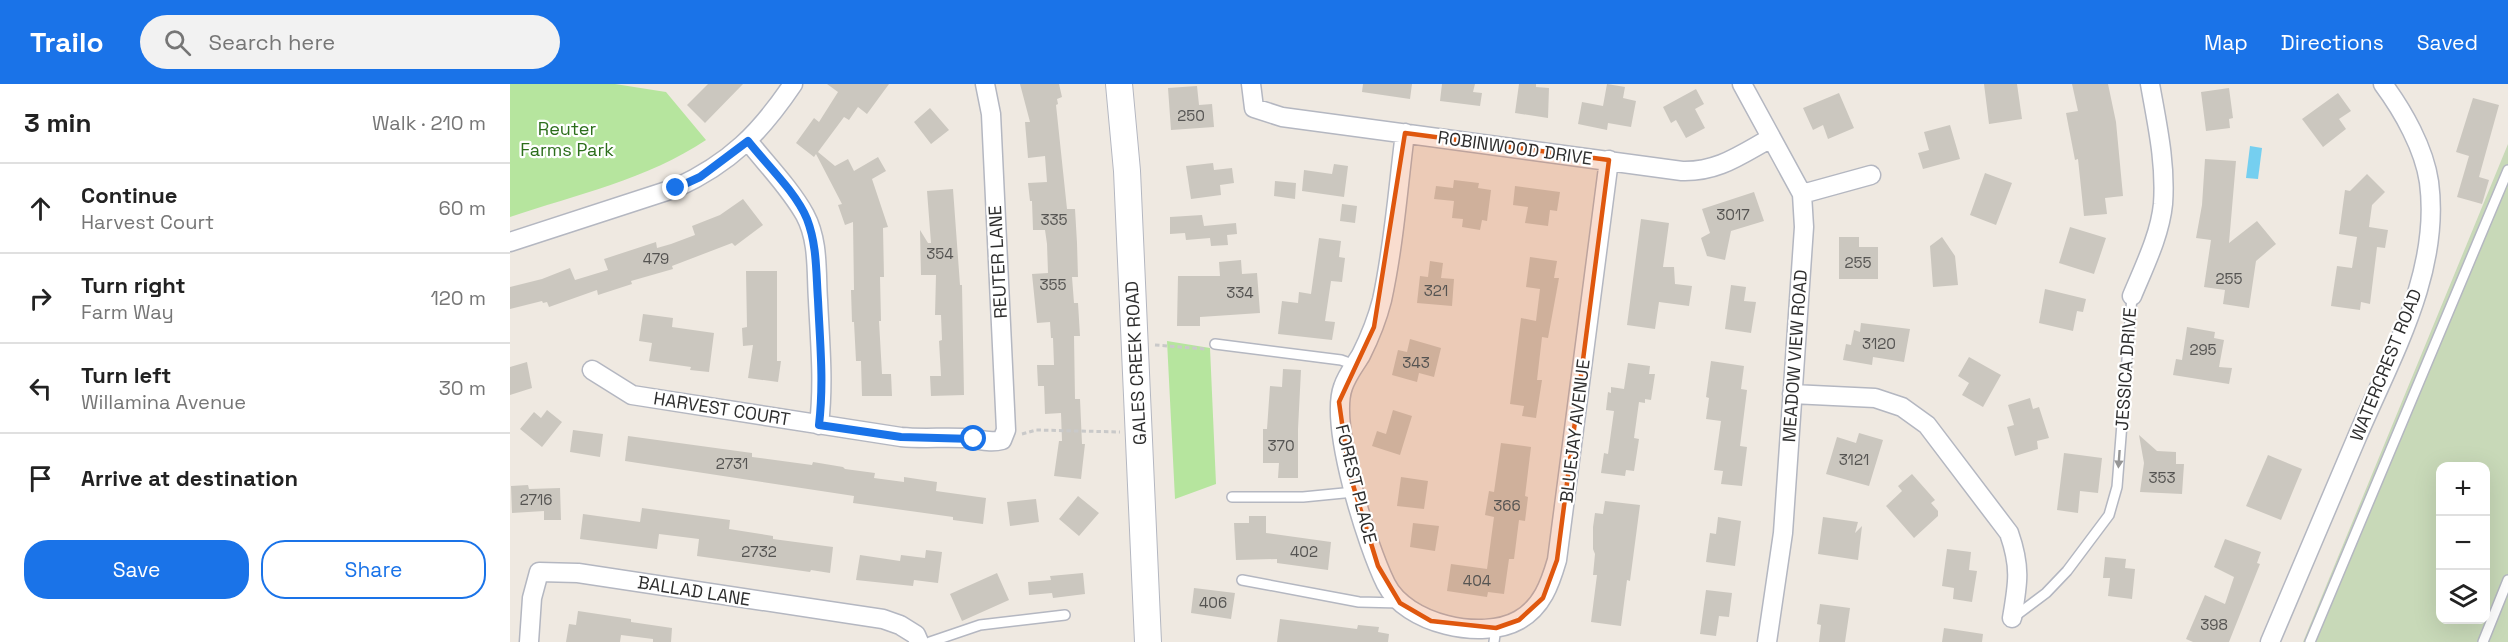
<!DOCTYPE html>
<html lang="en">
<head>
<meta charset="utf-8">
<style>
	:root { --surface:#fff; --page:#f2f2f2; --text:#222; --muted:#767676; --line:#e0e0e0; --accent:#1a73e8 }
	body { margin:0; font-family:"Space Grotesk",sans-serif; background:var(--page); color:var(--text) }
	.controls { position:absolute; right:18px; bottom:18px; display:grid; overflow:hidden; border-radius:12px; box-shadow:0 6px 24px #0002 }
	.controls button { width:54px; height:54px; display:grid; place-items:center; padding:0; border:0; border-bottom:2px solid var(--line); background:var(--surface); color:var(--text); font:30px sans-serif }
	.stop { position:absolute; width:18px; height:18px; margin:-14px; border:4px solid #1a73e8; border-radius:50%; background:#fff }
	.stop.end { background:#1a73e8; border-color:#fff; box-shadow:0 2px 6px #0008 }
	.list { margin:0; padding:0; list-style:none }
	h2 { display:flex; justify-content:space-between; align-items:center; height:78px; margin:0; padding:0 24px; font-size:26px }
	h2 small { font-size:20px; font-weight:400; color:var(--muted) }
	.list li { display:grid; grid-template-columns:39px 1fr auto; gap:18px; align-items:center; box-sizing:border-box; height:90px; padding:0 24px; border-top:2px solid var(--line) }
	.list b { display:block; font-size:22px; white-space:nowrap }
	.list p { margin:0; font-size:20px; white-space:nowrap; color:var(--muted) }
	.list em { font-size:20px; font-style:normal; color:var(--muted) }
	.actions { display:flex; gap:12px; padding:18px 24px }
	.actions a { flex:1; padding:14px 0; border:2px solid var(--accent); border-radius:24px; text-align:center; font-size:21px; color:var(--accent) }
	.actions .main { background:var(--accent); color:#fff }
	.icon { flex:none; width:33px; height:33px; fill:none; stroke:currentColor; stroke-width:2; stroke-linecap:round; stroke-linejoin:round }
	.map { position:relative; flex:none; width:1998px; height:558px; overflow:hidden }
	header { display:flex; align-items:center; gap:36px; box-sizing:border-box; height:84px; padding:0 30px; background:var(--accent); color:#fff }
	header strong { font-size:28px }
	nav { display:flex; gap:33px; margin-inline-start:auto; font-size:21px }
	.search { width:420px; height:54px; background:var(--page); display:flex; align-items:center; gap:15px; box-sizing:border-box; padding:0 21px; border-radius:33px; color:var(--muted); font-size:22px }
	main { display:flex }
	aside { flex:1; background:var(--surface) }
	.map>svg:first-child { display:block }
	.green { fill:#b6e59e }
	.cemetery { fill:#c8d9b8; fill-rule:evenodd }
	.water { fill:#75cff0 }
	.building { fill:#cbc7bf }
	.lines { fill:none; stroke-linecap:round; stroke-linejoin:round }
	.service-casing { stroke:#b4b7c1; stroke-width:12 }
	.minor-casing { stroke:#b4b7c1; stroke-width:21 }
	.secondary-casing { stroke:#b4b7c1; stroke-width:28 }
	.path { stroke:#c9c9c9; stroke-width:3; stroke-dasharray:4.5 3; stroke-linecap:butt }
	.service { stroke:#fff; stroke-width:9 }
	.minor { stroke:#fff; stroke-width:18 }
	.secondary { stroke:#fff; stroke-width:26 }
	.oneway { fill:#969696 }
	.route { stroke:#1a73e8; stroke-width:8 }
	.marked { fill:#df570e; fill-opacity:0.2; stroke:#df570e; stroke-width:4.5; stroke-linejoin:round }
	.labels { text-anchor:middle; stroke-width:4.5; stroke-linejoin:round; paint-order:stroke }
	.number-label { font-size:15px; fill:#555452 }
	.park-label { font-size:18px; fill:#2c6e1b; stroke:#fff }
	.street-label { font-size:18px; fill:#2e2e2e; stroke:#fff }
</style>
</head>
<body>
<header>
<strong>Trailo</strong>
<div class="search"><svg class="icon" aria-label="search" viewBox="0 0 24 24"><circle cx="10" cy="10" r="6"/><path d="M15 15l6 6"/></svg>Search here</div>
<nav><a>Map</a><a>Directions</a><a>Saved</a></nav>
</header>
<main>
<aside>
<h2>3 min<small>Walk · 210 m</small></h2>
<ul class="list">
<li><svg class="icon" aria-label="ahead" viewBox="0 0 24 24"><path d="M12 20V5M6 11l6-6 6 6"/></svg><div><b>Continue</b><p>Harvest Court</p></div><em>60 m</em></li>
<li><svg class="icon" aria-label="right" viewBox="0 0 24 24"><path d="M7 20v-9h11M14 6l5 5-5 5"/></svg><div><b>Turn right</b><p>Farm Way</p></div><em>120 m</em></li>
<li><svg class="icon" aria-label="left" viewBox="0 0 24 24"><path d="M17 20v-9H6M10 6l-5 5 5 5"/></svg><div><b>Turn left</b><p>Willamina Avenue</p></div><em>30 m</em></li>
<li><svg class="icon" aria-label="arrive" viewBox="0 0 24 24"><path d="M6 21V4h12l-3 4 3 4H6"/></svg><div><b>Arrive at destination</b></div></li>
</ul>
<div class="actions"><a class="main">Save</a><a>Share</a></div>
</aside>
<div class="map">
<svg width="1998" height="558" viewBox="0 0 1998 558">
	<rect width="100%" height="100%" fill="#efe9e1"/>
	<path class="green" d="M0,0H105L156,8L196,56C138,95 65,111 0,133Z
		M657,257L700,264L706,400L665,415Z"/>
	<path class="cemetery" d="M1998,60V558H1793ZM1930,382H1976V536H1930Z"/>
	<path class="water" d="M1740,62L1752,64L1748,95L1736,94Z"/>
	<path class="building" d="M198,0H233L195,39L177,21Z
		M317,0H379L357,30L348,23L339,36L334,33L308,68L325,82L338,75L344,87L368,73L376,87L362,95L378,143L373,144L374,193H370L371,237H369L372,290H381L382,312H352L351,277H346L344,238H342L341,206H344L343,138L335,141L328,121L332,120L306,70L304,73L286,59L304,34L309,38L328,8Z
		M510,0H549L552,13L547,15L548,20L546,21L557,125H565L567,159L568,193H562L564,219H568L570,252H564L565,315H570L572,360H575L571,395L544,392L549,357H552L551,329L535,330L534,302H528L527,281H544L543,254H541L540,238L527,239L522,190L538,189L537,160L535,146H523L522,117H520L518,99L537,98L535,72L518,74L515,38H520Z
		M853,0H902L900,15L852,8Z
		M932,0H965L963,8L972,9L970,22L930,17Z
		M1009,0H1026V3L1039,4L1038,34L1005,29Z
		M1097,0L1115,3L1113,14L1126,17L1121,43L1098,39L1097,46L1068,40L1072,18L1093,22Z
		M1474,0H1507L1512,35L1479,40Z
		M1562,0H1598L1606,38L1613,112L1595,114L1597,130L1574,132L1568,75L1565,76L1556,29L1568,27Z
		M687,2L689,21L702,20L704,43L661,46L658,4Z
		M1719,4L1723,34L1719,35L1720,44L1696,47L1691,8Z
		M1186,5L1194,20L1185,25L1195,44L1176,54L1166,36L1161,39L1153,23Z
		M1329,9L1344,44L1318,55L1313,41L1303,46L1293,24Z
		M1828,9L1841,27L1829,35L1836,45L1813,63L1792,35Z
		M1963,14L1989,21L1969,93L1979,96L1972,120L1947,113L1959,72L1946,68Z
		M420,24L439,46L421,60L404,38Z
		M1440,41L1450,75L1413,85L1408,69L1419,66L1414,48Z
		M1695,75L1726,77L1719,159L1747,137L1766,160L1746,177L1739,224L1713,220L1715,206L1694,203L1701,156L1686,154L1692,121Z
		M703,79L704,86L722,84L724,99L710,101L711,111L681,115L676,82Z
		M824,80L838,82L834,113L792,107L794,86L822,90Z
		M1475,89L1502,99L1486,141L1460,131Z
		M1857,90L1875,108L1862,121L1859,143L1878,146L1875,164L1867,163L1860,220L1851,218L1850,226L1821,222L1827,182L1842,184L1847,153L1829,150L1835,106L1840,107Z
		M944,96L969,99L968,104L981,106L977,137L972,136L970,146L952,143L953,135L942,134L944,117L924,115L926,102L943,104Z
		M765,97L786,99L785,115L764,112Z
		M1005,102L1050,108L1047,127L1040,126L1038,142L1015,139L1018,123L1003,121Z
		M443,105L450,201H452L454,311L421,312L420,292H431L429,257L432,256L431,231H425L426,191H411L410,146L418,159H421L417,107Z
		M1244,108L1254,137L1221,147L1215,176L1197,172L1191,154L1200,149L1192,125Z
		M233,115L253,141L225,162L222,159L162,182L163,185L121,197L122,200L88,211L87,206L39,223L37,218L33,219L32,217L0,225V203L32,195L60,184L65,196L98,186L94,175L146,158L147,164L161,160L185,151L182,142L210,131Z
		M832,120L847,122L845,139L830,137Z
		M692,131L694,142L726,139L727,150L717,151L718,161L701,162L700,154L676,156L675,149L660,150V133Z
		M1131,135L1159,139L1153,183H1164L1165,200L1182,202L1179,222L1149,218L1145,245L1117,241Z
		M1560,143L1596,154L1584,190L1549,179Z
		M1329,153H1349V163H1368V195H1329Z
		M1432,153L1445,172L1448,201L1423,203L1420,162Z
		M809,154L831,157L829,173L835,174L832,198L821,197L815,237L825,238L822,256L768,250L772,217L788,219L789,208L801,210Z
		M1020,173L1047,177L1044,194H1049L1038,254L1032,253L1027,296H1032L1026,334L1012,332L1014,322L1000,320L1011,234L1026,237L1030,205L1016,203Z
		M731,176L732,190L747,189L750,229L690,233V242H667L668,192H710L709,178Z
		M920,177L933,179L931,194L944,195L942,222L907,219L910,192L918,193Z
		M236,187H267V277H271L268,298L238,294L243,261L233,262L232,244L237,243Z
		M1221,201L1236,203L1234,217L1246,218L1241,249L1215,245Z
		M1535,205L1576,215L1573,228L1567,227L1563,247L1529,239Z
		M133,230L163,234L162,243L204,249L199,288L180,286L181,283L139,277L142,259L129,257Z
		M1351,239L1400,245L1394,278L1363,273L1362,281L1333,276L1336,260L1341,261L1344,246L1350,248Z
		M1677,243L1705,248L1704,254L1714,256L1709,283L1722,284L1719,300L1663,291L1666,275L1672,276Z
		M900,255L931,264L924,293L909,289L907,298L882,291L888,266L897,268Z
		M1459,273L1491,291L1473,323L1452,311L1459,299L1448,292Z
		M1201,277L1234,282L1231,305L1237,306L1230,362L1237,363L1232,402L1211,400L1213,387L1204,386L1211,337L1196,335L1199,314L1196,313Z
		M17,278L22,304L0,311V283Z
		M1118,279L1140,282L1139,290H1145L1141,316L1135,315V319L1129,318L1124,354L1129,355L1124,387L1116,386L1115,392L1091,389L1094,369L1098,370L1104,327L1096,326L1098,308L1101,309V303L1114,305Z
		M773,285L791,286L788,345V394H768L769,379H753V345H757L760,302L772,303Z
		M1520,314L1523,325L1529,323L1539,354L1527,357L1528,365L1505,372L1497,343L1504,341L1498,321Z
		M37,326L52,338L32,363L10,345L24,328L31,334Z
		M883,326L902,332L890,371L862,362L867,347L876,350Z
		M63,346L93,350L90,373L60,368Z
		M1349,349L1373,356L1359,402L1316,390L1327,353L1346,359Z
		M1629,351L1647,367L1666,368V380H1674L1672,410L1630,408L1634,379Z
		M118,352L242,369V373L302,381L303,378L333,383L335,385L365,389L364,394L394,398V393L427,398L426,407L476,414L473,440L443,436V433L343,419L344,412L115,377Z
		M991,359L1021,363L1015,412L1018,413L1015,437L1009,436L1004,475H999L994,510L978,508L977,513L937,507L941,480L977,485L984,433L975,431L979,407L984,408Z
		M1554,369L1592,374L1588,409L1570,407L1568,429L1547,426Z
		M1758,371L1792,385L1771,436L1736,422Z
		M1402,390L1425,416L1421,419L1428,427V432L1404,454L1376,422L1392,407L1388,402Z
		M891,393L918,397L914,425L887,422Z
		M18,401L19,405L50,404L51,436H34V427L2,429L1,402Z
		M568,412L589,429L569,452L549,435Z
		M526,415L529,438L500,442L497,418Z
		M1095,417L1130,421L1120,497L1117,496L1111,542L1081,538L1087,491H1083L1085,470L1083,465V443L1085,429L1093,430Z
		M132,424L220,436L219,445L263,452V455L323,463L320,489L301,486L300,488L187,472L189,455L149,450L147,465L70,455L73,430L130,438Z
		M739,432H756V449L821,458L818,486L767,479V475L726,476L724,439H739Z
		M1208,433L1231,437L1225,482L1196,478L1200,449L1206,450Z
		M1313,433L1348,438L1345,449L1352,442L1348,476L1308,470Z
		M903,439L929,442L925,467L900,463Z
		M1715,455L1751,468L1747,479L1750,480L1719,558H1683L1676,555L1695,511L1715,520L1724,493L1704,483Z
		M1437,465L1461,468L1459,486L1467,487L1462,518L1443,515L1444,504L1432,502Z
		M416,466L432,468L428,499L404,496L403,502L346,496L350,471L390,477L391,471L415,474Z
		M1595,473L1616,475L1615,484L1625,485L1622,515L1598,512L1600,494H1593Z
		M487,489L499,516L452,537L440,510Z
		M573,489L575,510L543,514L542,509L519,511L518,498L541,496L540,492Z
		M684,504L725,509L721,535L681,529Z
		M1196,506L1222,509L1219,533L1209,532L1206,552L1190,550Z
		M1310,520L1340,524L1335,558H1309L1311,541L1307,540Z
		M68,527L121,535V538L162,544L161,558H143V555L111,551L110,558H56L59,540L66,541Z
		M770,535L847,545L848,541L869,543L868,548L879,550L878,558H767Z
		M1434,544L1473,550L1472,558H1432Z"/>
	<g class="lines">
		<g class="service-casing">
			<path id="service" d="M705,260L831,276L845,281
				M722,413H793L844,408
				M732,496L849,518L890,519
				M1504,533L1536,509L1557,487L1599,431L1607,403L1622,212
				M420,558L470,541L555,531
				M984,558L986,544
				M1800,558L1998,86
				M1973,558L1998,496"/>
		</g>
		<g class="minor-casing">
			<path id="minor" d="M741,0L744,24L772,33L1172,87C1208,88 1230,71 1261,54
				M1232,0L1292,110L1294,143L1273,449L1257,558
				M895,49C888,104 884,161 872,216C867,236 860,253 851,271C845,281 837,291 833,303C819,341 857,462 876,500C896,540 972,557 1009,536C1032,523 1040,500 1047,476L1099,76
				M238,57C257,81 280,104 295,131C309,157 306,188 308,216C310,259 314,298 309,341
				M1292,110L1361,91
				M0,158L166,104C220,79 250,49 283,0
				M1622,212C1634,183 1650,151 1653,120C1656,79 1647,40 1640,0
				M82,286L122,311L391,353C412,355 432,353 454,354C467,354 478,360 492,356L496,346L481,30L475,0
				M1282,310L1365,314L1392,323L1417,341L1499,449C1511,483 1508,499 1502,534
				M19,558L22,514L29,488L68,489L373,535L390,541L406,551L409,558
				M1760,558C1789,490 1818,421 1847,353C1881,273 1931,188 1919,98C1914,64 1893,27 1873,0"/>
		</g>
		<g class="secondary-casing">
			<path id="secondary" d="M609,0L617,87L638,558"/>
		</g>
		<path class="path" d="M645,261L695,265
			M512,350L526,346L610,348"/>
		<use href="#service" class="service"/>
		<use href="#minor" class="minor"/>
		<use href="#secondary" class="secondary"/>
	</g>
	<defs><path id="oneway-solid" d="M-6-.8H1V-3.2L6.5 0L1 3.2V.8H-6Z" transform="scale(1.5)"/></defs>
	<use class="oneway" href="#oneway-solid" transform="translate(1609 375) rotate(94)"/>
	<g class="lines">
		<path class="route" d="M166,104L190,93L238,57C256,80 286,108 297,135C307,161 306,188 308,216C310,259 314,298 309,341L391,353L464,355"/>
	</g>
	<path class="marked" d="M895,49L1099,76L1047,476L1033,514L1009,536L986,544L921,537L890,519L868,482L839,388L829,318L864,243Z"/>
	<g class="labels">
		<g class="number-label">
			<text x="681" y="37">250</text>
			<text x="1223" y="136">3017</text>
			<text x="544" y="141">335</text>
			<text x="430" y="175">354</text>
			<text x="146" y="180">479</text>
			<text x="1348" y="184">255</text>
			<text x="1719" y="200">255</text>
			<text x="543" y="206">355</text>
			<text x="926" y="212">321</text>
			<text x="730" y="214">334</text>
			<text x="1369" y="265">3120</text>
			<text x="1693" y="271">295</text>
			<text x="906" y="284">343</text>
			<text x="771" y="367">370</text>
			<text x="1344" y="381">3121</text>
			<text x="222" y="385">2731</text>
			<text x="1652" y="399">353</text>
			<text x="26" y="421">2716</text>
			<text x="997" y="427">366</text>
			<text x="249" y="473">2732</text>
			<text x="794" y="473">402</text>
			<text x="967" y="502">404</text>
			<text x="703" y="524">406</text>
			<text x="1704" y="546">398</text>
		</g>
		<g class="park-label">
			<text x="57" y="51">Reuter<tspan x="57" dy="21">Farms Park</tspan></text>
		</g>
		<g class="street-label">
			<text transform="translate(1005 64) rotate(8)" y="6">ROBINWOOD DRIVE</text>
			<text transform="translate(488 178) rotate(-93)" y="6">REUTER LANE</text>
			<text transform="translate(1285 272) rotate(-86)" y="6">MEADOW VIEW ROAD</text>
			<text transform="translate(626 279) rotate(-93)" y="6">GALES CREEK ROAD</text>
			<text transform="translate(1876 281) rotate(-68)" y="6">WATERCREST ROAD</text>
			<text transform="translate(1616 285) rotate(-86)" y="6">JESSICA DRIVE</text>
			<text transform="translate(212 325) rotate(9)" y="6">HARVEST COURT</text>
			<text transform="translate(1065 347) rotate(-83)" y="6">BLUEJAY AVENUE</text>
			<text transform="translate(846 400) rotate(76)" y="6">FOREST PLACE</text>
			<text transform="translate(184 507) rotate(9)" y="6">BALLAD LANE</text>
		</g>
	</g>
</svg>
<div class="controls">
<button>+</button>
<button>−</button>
<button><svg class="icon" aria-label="layers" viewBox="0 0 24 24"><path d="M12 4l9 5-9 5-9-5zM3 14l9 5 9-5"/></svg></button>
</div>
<div class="stop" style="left:464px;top:355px"></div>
<div class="stop end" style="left:166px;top:104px"></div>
</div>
</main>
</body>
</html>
